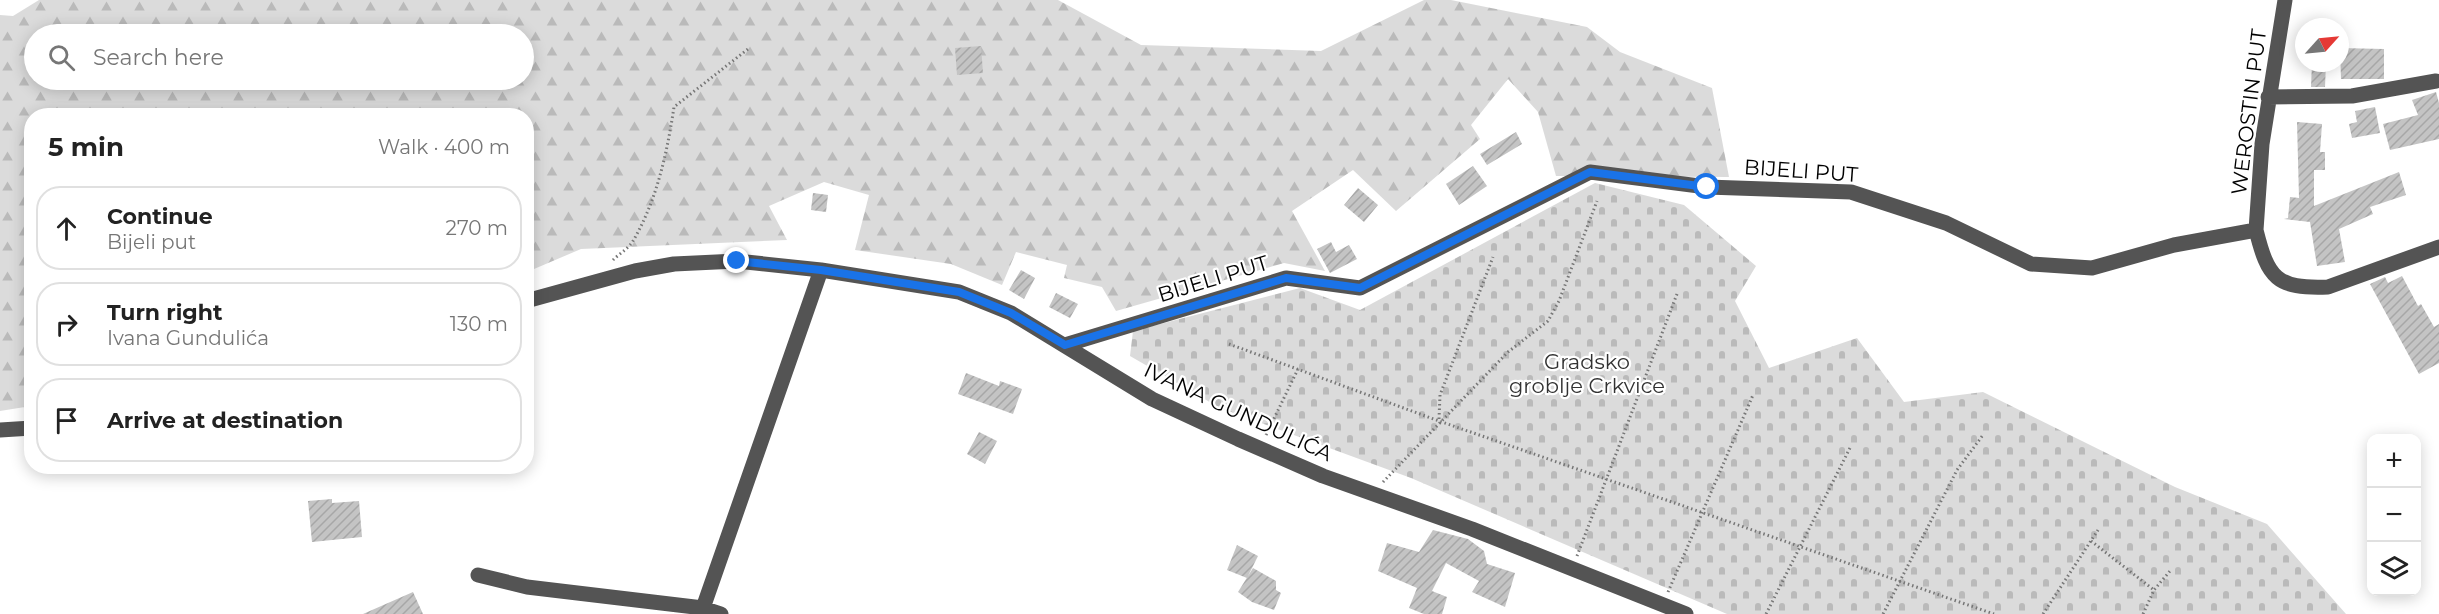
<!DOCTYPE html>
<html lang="en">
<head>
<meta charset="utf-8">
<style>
	:root { --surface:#fff; --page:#f2f2f2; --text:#222; --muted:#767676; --line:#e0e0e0 }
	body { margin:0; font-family:Montserrat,sans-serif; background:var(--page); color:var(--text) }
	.controls { position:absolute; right:18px; bottom:18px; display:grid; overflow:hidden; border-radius:12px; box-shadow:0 3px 15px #0003 }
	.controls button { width:54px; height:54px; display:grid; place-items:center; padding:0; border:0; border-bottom:2px solid var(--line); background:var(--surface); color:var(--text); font:30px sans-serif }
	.compass { position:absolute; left:2295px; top:18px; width:54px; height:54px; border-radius:50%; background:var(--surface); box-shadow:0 3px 15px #0003; rotate:63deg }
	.stop { position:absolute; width:18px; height:18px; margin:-14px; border:4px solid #1a73e8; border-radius:50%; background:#fff }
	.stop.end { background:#1a73e8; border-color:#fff; box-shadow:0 2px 6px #0008 }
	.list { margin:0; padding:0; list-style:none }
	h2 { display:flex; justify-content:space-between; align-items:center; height:78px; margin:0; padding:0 24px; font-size:26px }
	h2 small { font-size:20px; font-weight:400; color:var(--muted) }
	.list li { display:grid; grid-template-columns:39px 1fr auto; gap:18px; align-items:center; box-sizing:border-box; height:84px; margin:0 12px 12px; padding:0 12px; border:2px solid var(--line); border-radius:24px }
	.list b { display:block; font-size:22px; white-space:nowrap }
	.list p { margin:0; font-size:20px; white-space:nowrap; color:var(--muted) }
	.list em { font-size:20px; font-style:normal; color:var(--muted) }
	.icon { flex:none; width:33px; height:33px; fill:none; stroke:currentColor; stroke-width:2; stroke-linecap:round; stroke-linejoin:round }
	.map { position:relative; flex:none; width:2439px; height:614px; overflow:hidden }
	.search { position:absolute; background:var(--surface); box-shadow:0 3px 15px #0003; left:24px; top:24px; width:510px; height:66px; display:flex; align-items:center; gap:15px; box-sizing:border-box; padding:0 21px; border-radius:33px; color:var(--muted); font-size:22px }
	.panel { position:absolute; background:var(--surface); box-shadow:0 3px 15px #0003; left:24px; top:108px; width:510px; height:366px; border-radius:24px }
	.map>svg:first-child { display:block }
	.forest { fill:url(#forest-firs); fill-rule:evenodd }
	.cemetery { fill:url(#cemetery-stones) }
	.building { fill:url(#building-hatch) }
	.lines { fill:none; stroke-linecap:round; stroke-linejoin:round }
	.path { stroke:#767676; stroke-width:3; stroke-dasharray:1.5 3; stroke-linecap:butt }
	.minor { stroke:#545454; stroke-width:15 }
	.route { stroke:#1a73e8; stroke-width:8 }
	.labels { text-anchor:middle; stroke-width:4.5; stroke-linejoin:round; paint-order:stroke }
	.street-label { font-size:21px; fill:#000; stroke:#fff }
	.park-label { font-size:21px; fill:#323232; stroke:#fff }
</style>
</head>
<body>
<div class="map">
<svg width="2439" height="614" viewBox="0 0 2439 614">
	<defs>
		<pattern id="forest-firs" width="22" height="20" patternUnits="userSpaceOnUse" patternTransform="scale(1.5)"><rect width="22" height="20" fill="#dbdbdb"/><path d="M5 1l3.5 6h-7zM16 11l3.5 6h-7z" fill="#bababa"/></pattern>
		<pattern id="cemetery-stones" width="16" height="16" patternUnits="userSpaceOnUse" patternTransform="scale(1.5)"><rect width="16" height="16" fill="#dbdbdb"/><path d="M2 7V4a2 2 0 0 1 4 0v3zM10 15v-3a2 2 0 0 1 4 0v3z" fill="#bababa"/></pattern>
		<pattern id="building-hatch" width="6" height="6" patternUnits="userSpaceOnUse" patternTransform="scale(1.5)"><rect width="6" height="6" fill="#c4c4c4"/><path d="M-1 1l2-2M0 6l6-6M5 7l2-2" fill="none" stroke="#a7a7a7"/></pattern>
	</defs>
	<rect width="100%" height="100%" fill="#fff"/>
	<path class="forest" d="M39,0H1058L1141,45L1321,51L1424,0H1451L1587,27L1620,52L1712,88L1729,177L1556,176L1538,112L1508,79L1471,125L1480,139L1396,211L1353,170L1292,211L1325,271L1284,263L1116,311L1102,287L1064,278L1067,265L1016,252L1002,285L951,264L855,250L869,195L824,182L769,206L787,240L581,249L527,272L526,116H32L31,406L0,411V15L13,16ZM34,34H524V80H34Z"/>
	<path class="cemetery" d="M1595,183L1684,205L1756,266L1735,301L1769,368L1857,338L1904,402L1983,392L2175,487L2267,524L2346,614H1727L1411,478L1220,408L1130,356L1133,331L1300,288L1360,310Z"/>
	<path class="building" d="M981,46L983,73L957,75L955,48Z
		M2340,48L2384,49V79H2341Z
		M2312,63H2326L2325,87H2311Z
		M2436,92L2439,103V139L2390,150L2383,124L2418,115L2412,100Z
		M2375,107L2380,133L2352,138L2349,124L2357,122L2355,111Z
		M2297,122L2322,124L2320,152H2325V170H2314V206L2399,172L2406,195L2370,207L2373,214L2339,229L2345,262L2317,266L2310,222L2284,219L2288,218L2290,197L2299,198Z
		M1516,132L1522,144L1487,165L1480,154Z
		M1473,166L1487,186L1459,205L1446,184Z
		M1358,188L1378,205L1364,222L1344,205Z
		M813,193L828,195L826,212L811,210Z
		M1331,242L1336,252L1349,245L1357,259L1330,273L1317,249Z
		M1021,270L1035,278L1024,299L1009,290Z
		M2402,276L2418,306L2421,304L2434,327L2439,324V363L2419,374L2370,284L2385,277L2388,283Z
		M1056,293L1078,304L1070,318L1049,307Z
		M966,373L999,386L1000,381L1022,389L1013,414L958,394Z
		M979,432L997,441L985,464L967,454Z
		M332,499V503L359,501L362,537L312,542L308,501Z
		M1433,530L1468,539L1484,551L1487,564L1515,573L1505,607L1472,592L1479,581L1446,563L1432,591L1447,597L1442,614H1424L1409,608L1417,588L1378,571L1387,543L1419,552Z
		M1237,545L1258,556L1247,578L1227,570Z
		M1253,568L1276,581V590L1281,593L1274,610L1252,602L1238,592Z
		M413,592L423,614H363Z"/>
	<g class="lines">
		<path class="path" d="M613,260C619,254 629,248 633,241C657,200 667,153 674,107L748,49
			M1229,344L1439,421L1994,614
			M1439,419L1440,395L1493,257
			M1266,435L1298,369
			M1383,482L1508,352L1548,321L1559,301L1597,201
			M2091,541L2154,590
			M1577,556L1677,294
			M1668,592L1753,395
			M1766,614L1851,446
			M1883,614L1957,470L1983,435
			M2043,614L2098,530
			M2143,614L2154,590L2170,571"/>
		<path class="minor" d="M2268,97L2352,96L2436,81
			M2256,230L2262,144L2285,0
			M526,301L635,271L674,264L737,261L821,270L959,292L1011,313L1152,399L1238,439L1323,476L1472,529L1686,614
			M1065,345L1286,278L1360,288L1590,172L1707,187L1851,192L1946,223L2031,264L2092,268L2174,245L2256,230C2268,278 2276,289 2328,287L2439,247
			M0,430L32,428
			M478,575L527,587L703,608L721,614
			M703,608L821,270"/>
	</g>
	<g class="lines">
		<path class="route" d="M737,261L821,270L959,292L1011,313L1065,345L1286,278L1360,288L1590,172L1707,187"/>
	</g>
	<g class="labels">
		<g class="street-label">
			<text transform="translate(2249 112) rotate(-83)" y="7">WEROSTIN PUT</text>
			<text transform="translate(1801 171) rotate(4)" y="7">BIJELI PUT</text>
			<text transform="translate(1213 279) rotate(-17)" y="7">BIJELI PUT</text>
			<text transform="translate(1238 412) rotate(25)" y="7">IVANA GUNDULIĆA</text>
		</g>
		<g class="park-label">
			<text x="1587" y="369">Gradsko<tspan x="1587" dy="24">groblje Crkvice</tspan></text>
		</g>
	</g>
</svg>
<div class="controls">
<button>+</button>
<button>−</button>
<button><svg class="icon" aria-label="layers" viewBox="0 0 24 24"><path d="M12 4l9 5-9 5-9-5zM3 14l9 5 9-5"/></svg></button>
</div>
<svg class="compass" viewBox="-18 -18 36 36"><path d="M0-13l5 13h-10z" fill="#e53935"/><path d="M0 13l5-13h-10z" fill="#767676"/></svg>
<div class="stop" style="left:1707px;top:187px"></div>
<div class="stop end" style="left:737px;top:261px"></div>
<div class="search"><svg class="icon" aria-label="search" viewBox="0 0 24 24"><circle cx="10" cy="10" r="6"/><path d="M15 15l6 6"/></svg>Search here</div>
<section class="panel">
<h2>5 min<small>Walk · 400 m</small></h2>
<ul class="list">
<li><svg class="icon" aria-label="ahead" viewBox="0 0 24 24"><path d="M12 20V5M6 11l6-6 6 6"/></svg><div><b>Continue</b><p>Bijeli put</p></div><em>270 m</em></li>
<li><svg class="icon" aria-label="right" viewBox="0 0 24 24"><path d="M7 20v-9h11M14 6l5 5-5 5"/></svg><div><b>Turn right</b><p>Ivana Gundulića</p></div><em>130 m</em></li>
<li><svg class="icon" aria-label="arrive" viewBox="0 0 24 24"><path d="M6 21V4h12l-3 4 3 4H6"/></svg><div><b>Arrive at destination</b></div></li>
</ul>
</section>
</div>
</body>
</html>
